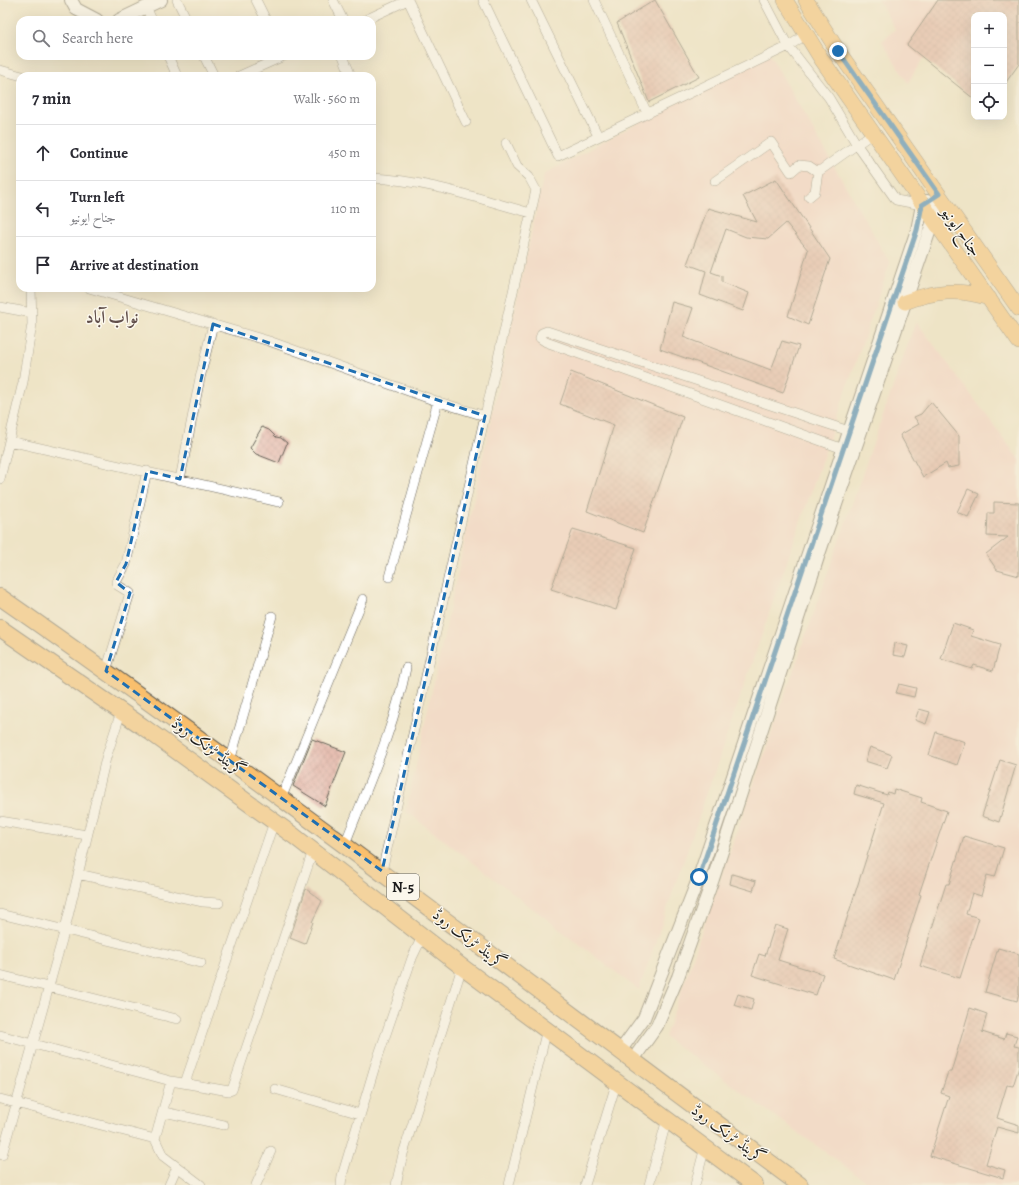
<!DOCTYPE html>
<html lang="en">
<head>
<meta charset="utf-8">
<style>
	:root { --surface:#fff; --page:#f2f2f3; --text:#2b2b33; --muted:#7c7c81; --line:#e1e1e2 }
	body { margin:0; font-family:Alegreya,Amiri,serif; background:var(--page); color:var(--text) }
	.controls { position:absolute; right:12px; top:12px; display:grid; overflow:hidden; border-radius:8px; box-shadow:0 4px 16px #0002 }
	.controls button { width:36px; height:36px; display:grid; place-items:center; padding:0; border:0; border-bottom:1px solid var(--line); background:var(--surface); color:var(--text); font:20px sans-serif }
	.stop { position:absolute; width:12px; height:12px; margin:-9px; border:3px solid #1f6fb2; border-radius:50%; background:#fff }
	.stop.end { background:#1f6fb2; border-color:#fff; box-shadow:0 1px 4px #0008 }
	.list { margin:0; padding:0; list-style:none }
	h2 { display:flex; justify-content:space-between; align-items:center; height:52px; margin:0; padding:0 16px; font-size:17px }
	h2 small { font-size:13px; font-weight:400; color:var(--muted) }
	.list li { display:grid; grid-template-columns:26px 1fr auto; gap:12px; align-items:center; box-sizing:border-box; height:56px; padding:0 16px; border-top:1px solid var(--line) }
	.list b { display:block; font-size:15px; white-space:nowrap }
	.list p { margin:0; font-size:13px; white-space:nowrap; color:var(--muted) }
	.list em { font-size:13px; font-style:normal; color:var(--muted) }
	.icon { flex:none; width:22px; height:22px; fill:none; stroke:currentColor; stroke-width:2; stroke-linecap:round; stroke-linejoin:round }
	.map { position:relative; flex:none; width:1019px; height:1185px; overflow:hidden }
	.search { position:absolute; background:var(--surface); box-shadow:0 4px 16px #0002; left:16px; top:16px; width:360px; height:44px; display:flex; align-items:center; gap:10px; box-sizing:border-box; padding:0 14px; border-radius:12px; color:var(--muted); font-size:15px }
	.panel { position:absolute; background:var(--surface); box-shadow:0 4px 16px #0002; left:16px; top:72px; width:360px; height:220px; border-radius:12px }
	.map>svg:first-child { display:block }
	.built { fill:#f7d1c7 }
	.building { fill:url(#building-cross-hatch) }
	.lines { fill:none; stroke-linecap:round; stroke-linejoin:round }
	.minor-casing { stroke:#666258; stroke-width:10 }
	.tertiary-casing { stroke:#666258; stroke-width:14 }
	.primary-casing { stroke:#666258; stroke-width:16 }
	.trunk-casing { stroke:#666258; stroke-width:18 }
	.minor { stroke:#fff; stroke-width:9 }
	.tertiary { stroke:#fff; stroke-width:12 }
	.primary { stroke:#f9bf6d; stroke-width:15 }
	.trunk { stroke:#f9bf6d; stroke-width:16 }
	.route { stroke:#1f6fb2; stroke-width:5 }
	.marked { fill:none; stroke:#1f6fb2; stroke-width:3; stroke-dasharray:8 5; stroke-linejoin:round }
	.labels { text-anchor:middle; stroke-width:3; stroke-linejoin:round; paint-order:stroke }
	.shield { fill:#fbf7ec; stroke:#5f5e5a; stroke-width:1 }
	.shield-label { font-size:15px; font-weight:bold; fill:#1c1c1c }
	.street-label { font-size:16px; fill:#1c1c1c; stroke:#fbf7ec }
	.quarter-label { font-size:18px; font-weight:bold; fill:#614f4b; stroke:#fbf7ec }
</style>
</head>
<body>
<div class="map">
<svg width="1019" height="1185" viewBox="0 0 1019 1185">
	<defs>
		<pattern id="building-cross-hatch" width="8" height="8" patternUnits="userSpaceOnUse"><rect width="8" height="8" fill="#e1afa1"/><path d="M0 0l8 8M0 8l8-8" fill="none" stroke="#c0968a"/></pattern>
	</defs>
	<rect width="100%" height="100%" fill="#fbf7ec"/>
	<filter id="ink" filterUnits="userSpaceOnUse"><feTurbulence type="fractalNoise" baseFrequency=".025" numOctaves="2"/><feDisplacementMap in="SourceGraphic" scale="8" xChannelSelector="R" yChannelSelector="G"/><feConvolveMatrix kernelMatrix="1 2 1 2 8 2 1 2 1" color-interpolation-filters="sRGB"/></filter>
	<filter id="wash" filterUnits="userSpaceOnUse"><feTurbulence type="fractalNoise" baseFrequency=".012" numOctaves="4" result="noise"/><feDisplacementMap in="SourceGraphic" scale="16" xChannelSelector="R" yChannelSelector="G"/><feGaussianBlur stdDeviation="0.9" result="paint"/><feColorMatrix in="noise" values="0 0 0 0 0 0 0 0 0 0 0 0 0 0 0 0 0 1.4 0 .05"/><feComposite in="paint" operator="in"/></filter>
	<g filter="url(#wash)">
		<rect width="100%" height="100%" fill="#eee4c6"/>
		<path class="built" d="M878,0H958L908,83L882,41L895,29Z
			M768,52L890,263L639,990L406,811L544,174Z
			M916,321L1019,459V1185H871L665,1037Z"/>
		<g id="blocks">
			<path class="building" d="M655,0L699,77L649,102L617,23Z
				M938,0H1019V64L1004,85V15H974V99L907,45Z
				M776,179L830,259L808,325L788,316L808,250L786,223L768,239L746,237L726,229L711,272L722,276V282L749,293L743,311L700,295L706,271L687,264L708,208L757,222L743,196Z
				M672,302L693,308L683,337L771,370L782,341L799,346L783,393L660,349Z
				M571,372L683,417L643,533L587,511L614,425L560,404Z
				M931,402L959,436V466L948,468L946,463L923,477L900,435L919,424L914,417L921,414Z
				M262,427L269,430L276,437L281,438L287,443L279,463L256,454L250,448Z
				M968,489L979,494L968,517L957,512Z
				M994,502L1019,503V576L997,570L986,554L1008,537L987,536L988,513H994Z
				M573,529L636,548L616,610L551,589Z
				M953,623L973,630L971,636L1000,645L993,671L974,665L972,669L941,659Z
				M895,643L908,646L905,657L893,655Z
				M899,684L916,688L914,697L896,693Z
				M919,709L930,712L926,724L915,720Z
				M936,732L965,742L957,765L929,755Z
				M312,739L346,752L325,806L293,786Z
				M870,747L892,755L887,768L865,761Z
				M1000,760L1016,765L999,822L982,816Z
				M856,785L887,795L888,792L893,794L894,789L922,798L921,802L947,811L919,894L921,895L894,980L834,959L884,803L854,794Z
				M964,836L1004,848L995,877L987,875L981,896L972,893L966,914L979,918L960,978L920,966L946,884H949Z
				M732,874L756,881L753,891L730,884Z
				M306,889L322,901L312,922H313L305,944L290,938Z
				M775,925L788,929L778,960L823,974L816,995L752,975L759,954L765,956Z
				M998,948L1019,954V994L1017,1001L985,992Z
				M738,994L754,999L751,1010L734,1005Z
				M970,1008L987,1014L982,1032L1004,1039L1006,1033L1017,1036L1014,1046L1019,1047V1067L1013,1086L1007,1085L997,1118L1019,1125V1133L997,1127L986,1164L1005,1170L1003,1178L930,1156L949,1096L941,1093L948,1072H951Z"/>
		</g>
	</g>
	<g filter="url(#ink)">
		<use href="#blocks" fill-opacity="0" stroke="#666258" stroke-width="1"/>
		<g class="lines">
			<g class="minor-casing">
				<path id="minor" d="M177,0L187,20
					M256,0L266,20
					M333,0L343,20
					M483,0L558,156L789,46L805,35
					M531,0L598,136
					M594,0L647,113
					M764,0L787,44L829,98L857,145L896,200L922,205
					M146,7L152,20
					M365,20L408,0L466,122
					M168,56L177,76
					M204,56L214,76
					M343,56L351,76
					M0,70L22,76
					M239,76L284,56
					M372,178C425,180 479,199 531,213
					M715,181L771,142L791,172L799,165L809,166L818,172L873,133
					M809,197L815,192L818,172
					M89,288L269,341L439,402L485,416
					M0,307L32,313
					M9,441L279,502
					M849,451L546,342L540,338L542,333L547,331L855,433
					M0,479L23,382L32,324L31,288
					M180,479L200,378L213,324
					M389,577L438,401
					M106,671L130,593L117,585L116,582L126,564L147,471
					M230,761L272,616
					M281,799L363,599
					M0,821L87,835
					M345,844C367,787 394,729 406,668
					M382,871L536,190L529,177L517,166L506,143
					M78,874L203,902L219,903
					M0,914L201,963
					M0,975L177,1019
					M0,1035L171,1081L155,1139
					M171,1081L229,1091L232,1090L313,851
					M185,1083L274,822
					M275,1089L360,1114
					M0,1099L155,1139L163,1156L201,1185
					M164,1112L224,1125
					M2,1155L65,929L106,758L121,712
					M169,1185L177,1167
					M256,1185L271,1151
					M341,1185L342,1176L375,1066L412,958L423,935
					M396,1185L403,1154L462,967
					M509,1185L547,1029
					M585,1185L617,1081
					M649,1185L667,1119
					M695,1185L705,1147"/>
			</g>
			<g class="tertiary-casing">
				<path id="tertiary" d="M71,0L76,9L97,20
					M119,20L161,0
					M620,1051L644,1018L699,877L917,230L922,205L927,201
					M632,1061L657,1026L678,977L713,879L818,557L933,221L939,194"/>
			</g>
			<g class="primary-casing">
				<path id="primary" d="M785,0L822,60L1019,342
					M806,0L838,51L1019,309
					M905,302C934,291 959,288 989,298"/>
			</g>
			<g class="trunk-casing">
				<path id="trunk" d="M0,597C272,786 534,988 800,1185
					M0,628L142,726L294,836L462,967L755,1185"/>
			</g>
			<use href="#minor" class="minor"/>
			<use href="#tertiary" class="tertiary"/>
			<use href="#primary" class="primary"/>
			<use href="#trunk" class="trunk"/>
		</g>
	</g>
	<g class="lines" filter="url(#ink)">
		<path class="route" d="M699,877L917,230L922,205L939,194L838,51"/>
	</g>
	<path d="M0 0H1019V1185H0ZM213,324L485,416L382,871L106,671L130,593L116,582L126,564L147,471L180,479Z" fill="#eee4c6" fill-opacity=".55" fill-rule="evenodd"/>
	<path class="marked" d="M213,324L485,416L382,871L106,671L130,593L116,582L126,564L147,471L180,479Z"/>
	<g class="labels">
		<rect class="shield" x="387" y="874" width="32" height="26" rx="3"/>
		<g class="shield-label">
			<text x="403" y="892">N-5</text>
		</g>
		<g class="street-label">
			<text transform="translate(962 231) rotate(55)" y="6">جناح ایونیو</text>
			<text transform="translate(209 746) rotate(36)" y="6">گرینڈ ٹرنک روڈ</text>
			<text transform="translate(470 938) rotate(37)" y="6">گرینڈ ٹرنک روڈ</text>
			<text transform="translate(729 1133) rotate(36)" y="6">گرینڈ ٹرنک روڈ</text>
		</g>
		<g class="quarter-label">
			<text x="112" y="323">نواب آباد</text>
		</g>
	</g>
</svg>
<div class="controls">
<button>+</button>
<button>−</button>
<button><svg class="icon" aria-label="locate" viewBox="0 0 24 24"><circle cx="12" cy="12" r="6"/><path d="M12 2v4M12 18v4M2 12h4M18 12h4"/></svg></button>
</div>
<div class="stop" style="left:699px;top:877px"></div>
<div class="stop end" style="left:838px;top:51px"></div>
<div class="search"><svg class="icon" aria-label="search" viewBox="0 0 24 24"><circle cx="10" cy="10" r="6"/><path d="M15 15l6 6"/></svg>Search here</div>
<section class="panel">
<h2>7 min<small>Walk · 560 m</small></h2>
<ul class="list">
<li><svg class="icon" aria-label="ahead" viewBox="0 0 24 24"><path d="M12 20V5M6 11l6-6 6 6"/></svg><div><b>Continue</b></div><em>450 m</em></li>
<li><svg class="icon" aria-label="left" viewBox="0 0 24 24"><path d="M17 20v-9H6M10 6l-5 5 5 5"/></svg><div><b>Turn left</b><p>جناح ایونیو</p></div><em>110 m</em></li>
<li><svg class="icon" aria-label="arrive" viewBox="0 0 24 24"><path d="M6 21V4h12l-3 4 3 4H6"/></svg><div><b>Arrive at destination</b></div></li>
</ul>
</section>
</div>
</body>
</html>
